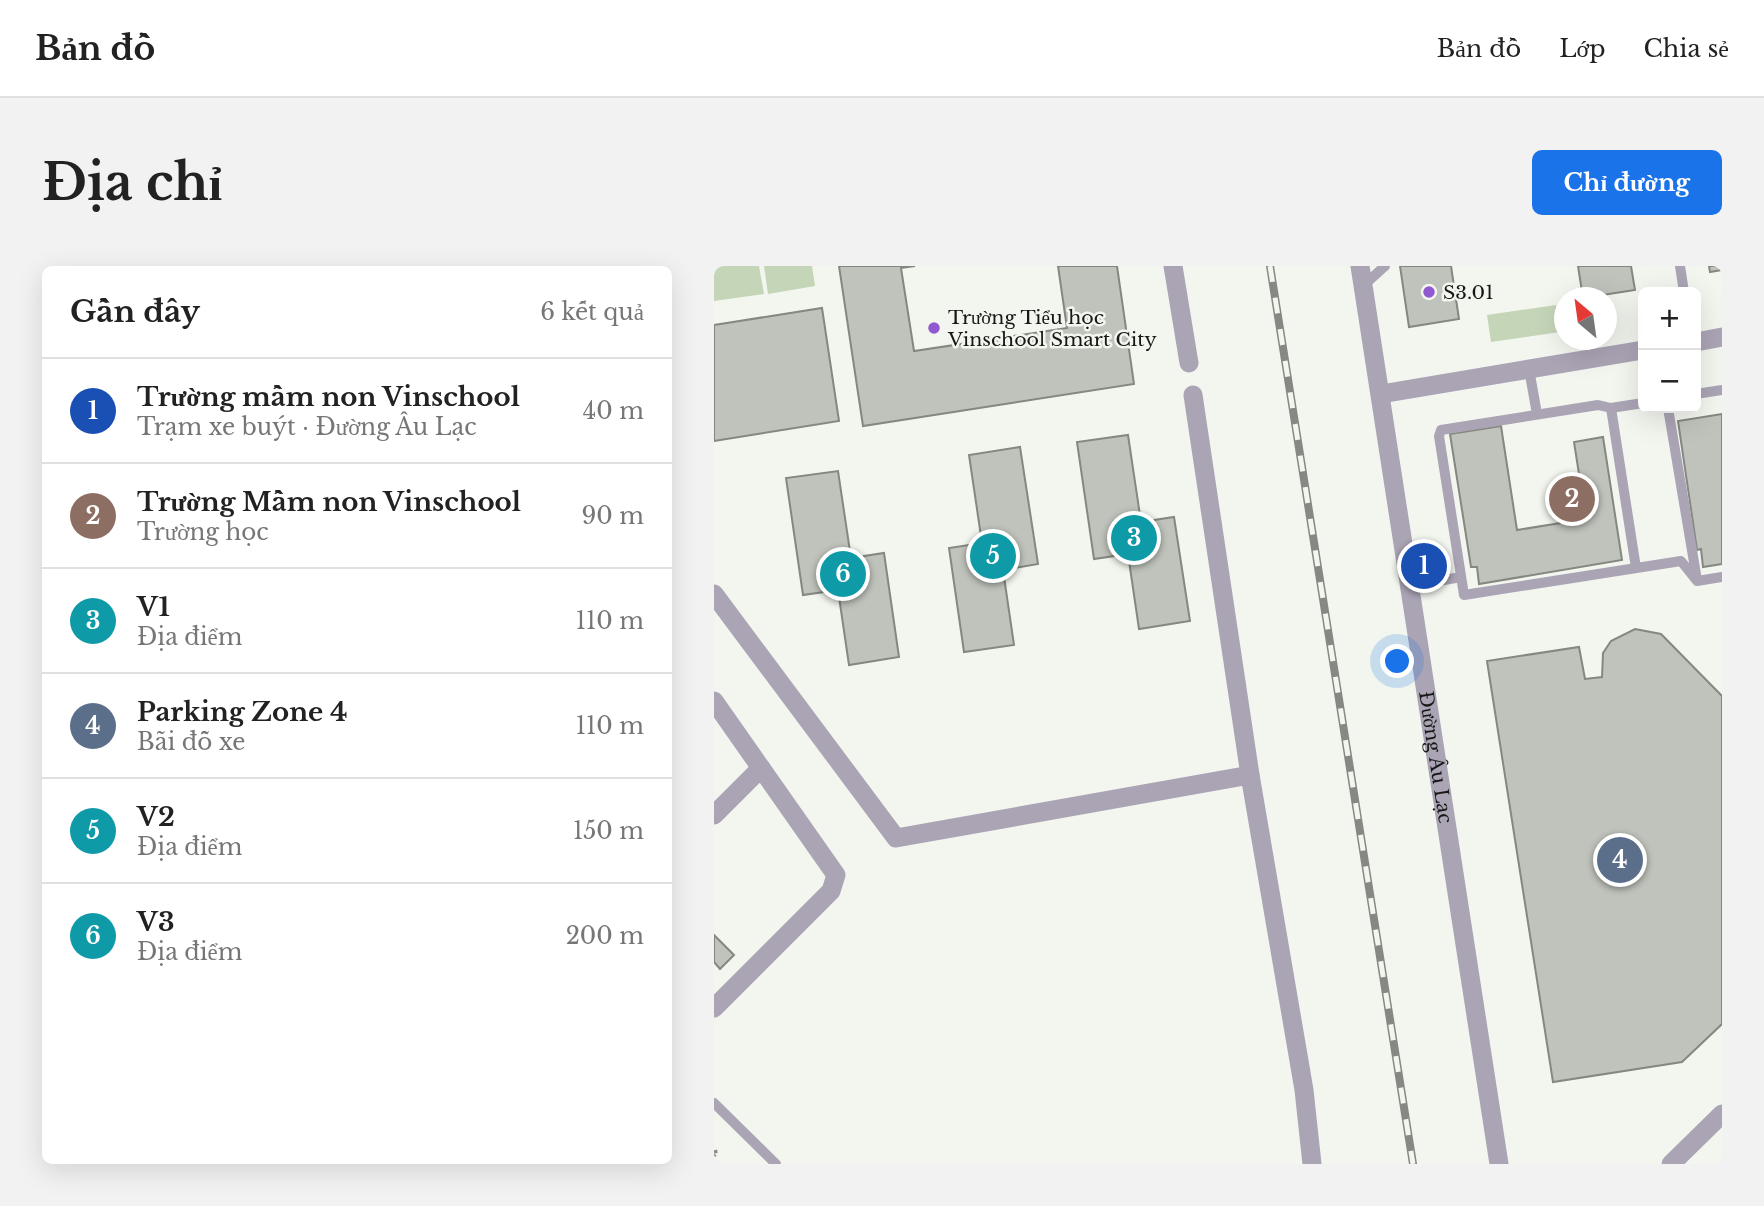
<!DOCTYPE html>
<html lang="vi">
<head>
<meta charset="utf-8">
<style>
	:root { --surface:#fff; --page:#f2f2f2; --text:#222; --muted:#767676; --line:#e0e0e0; --accent:#1a73e8 }
	body { margin:0; font-family:"Libre Baskerville",serif; background:var(--page); color:var(--text) }
	.controls { position:absolute; right:21px; top:21px; display:grid; overflow:hidden; border-radius:10px; box-shadow:0 7px 28px #0002 }
	.controls button { width:63px; height:63px; display:grid; place-items:center; padding:0; border:0; border-bottom:2px solid var(--line); background:var(--surface); color:var(--text); font:35px sans-serif }
	.compass { position:absolute; left:840px; top:21px; width:63px; height:63px; border-radius:50%; background:var(--surface); box-shadow:0 7px 28px #0002; rotate:331deg }
	.you { position:absolute; left:684px; top:396px; width:24px; height:24px; margin:-18px; border:5px solid #fff; border-radius:50%; background:#1a73e8; box-shadow:0 0 0 10px #1a73e833 }
	.badge { display:grid; place-items:center; width:46px; height:46px; border-radius:50%; background:var(--accent); color:#fff; font-size:23px; font-weight:700 }
	.pin { position:absolute; translate:-50% -50%; border:4px solid #fff; box-shadow:0 2px 7px #0006 }
	.list { margin:0; padding:0; list-style:none }
	h2 { display:flex; justify-content:space-between; align-items:center; height:91px; margin:0; padding:0 28px; font-size:30px }
	h2 small { font-size:23px; font-weight:400; color:var(--muted) }
	.list li { display:grid; grid-template-columns:46px 1fr auto; gap:21px; align-items:center; box-sizing:border-box; height:105px; padding:0 28px; border-top:2px solid var(--line) }
	.list b { display:block; font-size:26px; white-space:nowrap }
	.list p { margin:0; font-size:23px; white-space:nowrap; color:var(--muted) }
	.list em { font-size:23px; font-style:normal; color:var(--muted) }
	.map { position:relative; flex:none; width:1008px; height:898px; overflow:hidden; border-radius:10px }
	header { display:flex; align-items:center; gap:42px; box-sizing:border-box; height:98px; padding:0 35px; background:var(--surface); border-bottom:2px solid var(--line) }
	header strong { font-size:33px }
	nav { display:flex; gap:38px; margin-inline-start:auto; font-size:24px }
	.intro { display:flex; align-items:center; justify-content:space-between; box-sizing:border-box; height:168px; padding:0 42px }
	h1 { margin:0; font-size:49px }
	.button { padding:18px 32px; border-radius:10px; background:var(--accent); color:#fff; font-size:24px; font-weight:700 }
	main { display:flex; gap:42px; padding:0 42px }
	aside { flex:1; background:var(--surface); border-radius:10px; box-shadow:0 7px 28px #0002 }
	.map>svg:first-child { display:block }
	.green { fill:#c5d5b8 }
	.building { fill:#bfc3bb; stroke:#848881; stroke-width:2 }
	.lines { fill:none; stroke-linecap:round; stroke-linejoin:round }
	.path { stroke:#8c8f89; stroke-width:3.5; stroke-dasharray:3.5 5; stroke-linecap:butt }
	.lane { stroke:#aaa4b5; stroke-width:10 }
	.street { stroke:#aaa4b5; stroke-width:19 }
	.rail-casing { stroke:#868983; stroke-width:8 }
	.rail { stroke:#f2f6ee; stroke-width:5; stroke-dasharray:16; stroke-linecap:butt }
	.poi-dot { fill:#9159d1; stroke:#f2f6ee; stroke-width:2.5 }
	.labels { text-anchor:middle; stroke-width:5; stroke-linejoin:round; paint-order:stroke }
	.poi-label { font-size:19px; fill:#171916; stroke:#f2f6ee; text-anchor:start }
	.street-label { font-size:19px; fill:#171916; stroke:#f2f6ee }
</style>
</head>
<body>
<header>
<strong>Bản đồ</strong>
<nav><a>Bản đồ</a><a>Lớp</a><a>Chia sẻ</a></nav>
</header>
<div class="intro"><h1>Địa chỉ</h1><a class="button">Chỉ đường</a></div>
<main>
<aside>
<h2>Gần đây<small>6 kết quả</small></h2>
<ul class="list">
<li><span class="badge" style="background:#1a4fb4">1</span><div><b>Trường mầm non Vinschool</b><p>Trạm xe buýt · Đường Âu Lạc</p></div><em>40 m</em></li>
<li><span class="badge" style="background:#8d6e63">2</span><div><b>Trường Mầm non Vinschool</b><p>Trường học</p></div><em>90 m</em></li>
<li><span class="badge" style="background:#0f9aa8">3</span><div><b>V1</b><p>Địa điểm</p></div><em>110 m</em></li>
<li><span class="badge" style="background:#5c6f8a">4</span><div><b>Parking Zone 4</b><p>Bãi đỗ xe</p></div><em>110 m</em></li>
<li><span class="badge" style="background:#0f9aa8">5</span><div><b>V2</b><p>Địa điểm</p></div><em>150 m</em></li>
<li><span class="badge" style="background:#0f9aa8">6</span><div><b>V3</b><p>Địa điểm</p></div><em>200 m</em></li>
</ul>
</aside>
<div class="map">
<svg width="1008" height="898" viewBox="0 0 1008 898">
	<rect width="100%" height="100%" fill="#f2f6ee"/>
	<path class="green" d="M0,0H45L50,28L0,35Z
		M50,0H98L101,20L54,28Z
		M842,39L846,66L777,76L773,49Z"/>
	<path class="building" d="M125,0H201L187,2L200,85L353,62L344,0H403L420,118L149,160Z
		M686,0H737L745,53L695,61Z
		M864,0H917L921,24L869,32Z
		M995,0H1008V4L996,6Z
		M108,42L125,155L0,175V59Z
		M1008,148V298L989,301L987,283L983,284L964,155Z
		M787,160L803,264L872,253L860,176L889,171L908,294L765,318L763,301H757L736,168Z
		M414,169L427,256L460,251L476,355L425,363L414,288L380,293L363,176Z
		M306,181L324,298L289,304L300,379L250,386L235,282L268,277L255,189Z
		M124,205L137,292L170,287L185,391L135,399L124,324L89,329L72,212Z
		M921,363L947,368L1008,430V758L968,796L839,816L773,395L865,381L871,413L888,411L889,387L897,375Z
		M0,669L20,689L6,703L0,696Z"/>
	<g class="lines">
		<path class="path" d="M0,886L4,885L0,890"/>
		<path class="lane" d="M966,0L970,26
			M650,19L671,0
			M815,103L823,148
			M982,128L1008,124
			M929,137L897,142L884,139L727,164L725,170L750,329L967,295L983,315L1008,311
			M897,142L922,302
			M954,142L983,314
			M696,320L747,311
			M0,837L62,898"/>
		<g class="street">
			<path d="M459,0L475,97"/>
			<path id="s1" d="M646,0L785,898"/>
			<path d="M982,76L1008,71"/>
			<path d="M667,128L929,84"/>
			<path d="M479,129L536,509L590,824L598,898"/>
			<path d="M0,328L182,572L536,509"/>
			<path d="M0,435L122,609L117,625L0,742"/>
			<path d="M0,549L47,502"/>
			<path d="M957,898L1008,848"/>
		</g>
		<g class="rail-casing">
			<path id="rail" d="M556,0L699,898"/>
		</g>
		<use href="#rail" class="rail"/>
	</g>
	<g class="poi-dot">
		<circle cx="715" cy="26" r="7"/>
		<circle cx="220" cy="62" r="7"/>
	</g>
	<g class="labels">
		<g class="poi-label">
			<text x="729" y="33">S3.01</text>
			<text x="234" y="58">Trường Tiểu học<tspan x="234" dy="22">Vinschool Smart City</tspan></text>
		</g>
		<g class="street-label">
			<text dy="7" stroke="none"><textPath href="#s1" startOffset="497">Đường Âu Lạc</textPath></text>
		</g>
	</g>
</svg>
<div class="controls">
<button>+</button>
<button>−</button>
</div>
<svg class="compass" viewBox="-18 -18 36 36"><path d="M0-13l5 13h-10z" fill="#e53935"/><path d="M0 13l5-13h-10z" fill="#767676"/></svg>
<div class="you"></div>
<div class="pin badge" style="left:710px;top:300px;background:#1a4fb4">1</div>
<div class="pin badge" style="left:858px;top:233px;background:#8d6e63">2</div>
<div class="pin badge" style="left:420px;top:272px;background:#0f9aa8">3</div>
<div class="pin badge" style="left:906px;top:594px;background:#5c6f8a">4</div>
<div class="pin badge" style="left:279px;top:290px;background:#0f9aa8">5</div>
<div class="pin badge" style="left:129px;top:308px;background:#0f9aa8">6</div>
</div>
</main>
</body>
</html>
